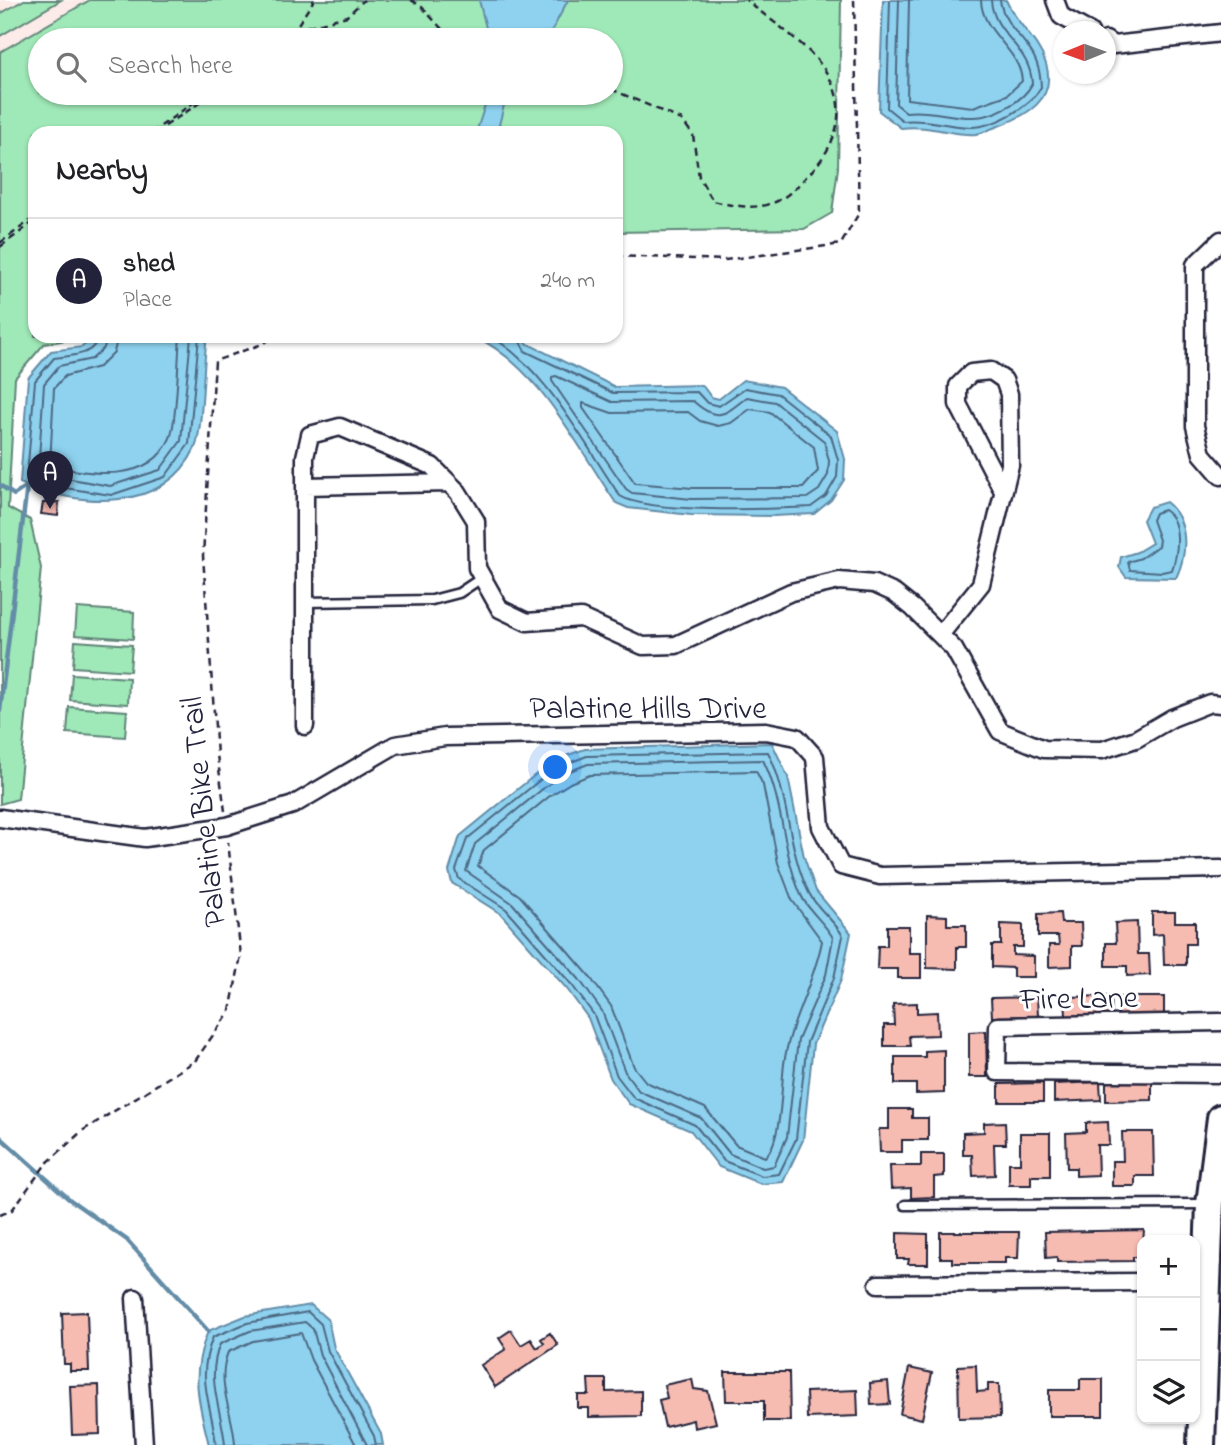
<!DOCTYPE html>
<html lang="en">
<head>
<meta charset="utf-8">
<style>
	:root { --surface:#fff; --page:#f2f2f2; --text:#202124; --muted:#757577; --line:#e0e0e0; --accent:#22223b }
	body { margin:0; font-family:"Indie Flower",sans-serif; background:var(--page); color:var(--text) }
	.controls { position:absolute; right:21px; bottom:21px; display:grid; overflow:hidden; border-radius:14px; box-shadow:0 2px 5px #0004 }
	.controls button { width:63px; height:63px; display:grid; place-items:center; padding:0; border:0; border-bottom:2px solid var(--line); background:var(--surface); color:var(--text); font:35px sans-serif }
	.compass { position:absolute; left:1053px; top:21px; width:63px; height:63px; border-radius:50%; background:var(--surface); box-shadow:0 2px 5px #0004; rotate:269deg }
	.you { position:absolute; left:556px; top:768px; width:24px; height:24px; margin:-18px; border:5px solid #fff; border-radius:50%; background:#1a73e8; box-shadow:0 0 0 10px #1a73e833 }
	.badge { display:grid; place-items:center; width:46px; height:46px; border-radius:50%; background:var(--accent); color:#fff; font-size:23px; font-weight:700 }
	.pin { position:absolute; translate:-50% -58px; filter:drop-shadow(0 2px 4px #0008) }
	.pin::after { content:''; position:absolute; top:37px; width:24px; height:21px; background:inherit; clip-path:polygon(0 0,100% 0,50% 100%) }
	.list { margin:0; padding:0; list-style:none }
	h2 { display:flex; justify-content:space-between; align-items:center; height:91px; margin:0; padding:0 28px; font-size:30px }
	h2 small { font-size:23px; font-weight:400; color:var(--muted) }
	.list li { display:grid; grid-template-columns:46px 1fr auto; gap:21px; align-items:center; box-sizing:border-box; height:126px; padding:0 28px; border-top:2px solid var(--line) }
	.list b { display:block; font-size:26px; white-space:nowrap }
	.list p { margin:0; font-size:23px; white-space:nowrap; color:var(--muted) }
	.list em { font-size:23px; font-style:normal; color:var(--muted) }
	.icon { flex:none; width:38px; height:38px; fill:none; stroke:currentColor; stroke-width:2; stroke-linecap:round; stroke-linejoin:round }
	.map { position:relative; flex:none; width:1221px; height:1445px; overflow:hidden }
	.search { position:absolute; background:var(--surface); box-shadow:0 2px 5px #0004; left:28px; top:28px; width:595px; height:77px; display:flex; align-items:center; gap:18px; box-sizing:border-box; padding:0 24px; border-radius:38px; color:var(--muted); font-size:26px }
	.panel { position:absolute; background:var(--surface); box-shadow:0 2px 5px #0004; left:28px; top:126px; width:595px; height:217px; border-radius:21px }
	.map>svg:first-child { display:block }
	.built { fill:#fcebe8 }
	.green { fill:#9fe8b7; stroke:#608579; stroke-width:2; fill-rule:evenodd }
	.water { fill:#8ed2ef; stroke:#638ca7; stroke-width:2 }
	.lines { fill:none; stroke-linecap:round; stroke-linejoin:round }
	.shore { stroke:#4d6883; stroke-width:2 }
	.stream { stroke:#638ca7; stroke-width:4.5 }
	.building { fill:#f6bbb1; stroke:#22223b; stroke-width:2 }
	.lane-casing { stroke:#22223b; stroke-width:13 }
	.street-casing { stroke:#22223b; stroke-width:21 }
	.primary-casing { stroke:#22223b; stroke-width:32 }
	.path { stroke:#22223b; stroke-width:2.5; stroke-dasharray:7 5; stroke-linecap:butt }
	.lane { stroke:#fff; stroke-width:8 }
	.street { stroke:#fff; stroke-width:16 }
	.primary { stroke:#fff; stroke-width:26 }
	.labels { text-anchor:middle; stroke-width:6; stroke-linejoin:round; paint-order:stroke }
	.street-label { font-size:32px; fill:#22223b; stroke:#fff }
</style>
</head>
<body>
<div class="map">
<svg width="1221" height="1445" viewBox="0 0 1221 1445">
	<rect width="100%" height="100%" fill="#fff"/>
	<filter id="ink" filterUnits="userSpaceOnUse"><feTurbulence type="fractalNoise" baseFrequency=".0143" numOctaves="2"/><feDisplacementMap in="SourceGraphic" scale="14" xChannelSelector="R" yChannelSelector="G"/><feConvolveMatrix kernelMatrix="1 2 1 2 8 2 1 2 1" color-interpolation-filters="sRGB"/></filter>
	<g filter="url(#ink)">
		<path class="built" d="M0,0H90L0,51Z"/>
		<path class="green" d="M24,0H61L0,36V14Z
			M90,0H841L838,168L832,213L804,229L616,232V133H35V336H88L44,344L15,378L8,508L30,520L41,568L18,799L0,804V52ZM40,40H611V93H40Z
			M77,608L134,612L133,639L75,635Z
			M75,641L132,645L130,671L73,667Z
			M72,674L129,678L128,704L70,700Z
			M69,707L127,711L125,737L67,733Z"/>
		<path class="water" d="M479,0H568L547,40H497L486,28Z
			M883,0H1006C1016,24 1038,39 1046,64C1057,100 1026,116 996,127C990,129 982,133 976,134C953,136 930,124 901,128L879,111Z
			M489,93H507L497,133H476Z
			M94,336H207C203,360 203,430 195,448C164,515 77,506 20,483L28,378L51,351L82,347Z
			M474,336H522L528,344L615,387L702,385L711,397L719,399L743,380L781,387L837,431L845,459L844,480L831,500L814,514L773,516L691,515L628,508L616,503C576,445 540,367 474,336Z
			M1166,502C1189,520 1188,553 1176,578L1126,577L1119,567L1121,557L1137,552L1152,543L1143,520L1150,507Z
			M772,743L788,777L804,857L816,891L851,933L841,980L813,1044L803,1140L783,1182L761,1184L719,1167L691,1131L629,1104L611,1079L588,1018L567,989L501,914L452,883L449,871L460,836L535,775L557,759L585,749Z
			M311,1305L328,1320L334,1348L381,1434L383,1445H209C198,1400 190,1376 208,1331L245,1316Z"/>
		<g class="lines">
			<path class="shore" d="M890,0L887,108L903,121C927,118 949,127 973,127C996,126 1030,107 1041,87C1040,40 1005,36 1000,0
				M899,0L896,104L906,112C929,109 949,117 971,117C992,118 1023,102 1032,84C1031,47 993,35 991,0
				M909,0L907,99L973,107L1007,95L1022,81C1020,49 982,34 981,0
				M98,336C95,357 70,355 54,358L35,381L27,476L45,485L111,495L165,477L189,444L199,336
				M107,336L104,348L92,359L59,366L44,384L38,473L110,486L160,470L181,441L191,336
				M118,336L114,352L99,367L65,376L54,388L50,466C89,474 150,485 170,438C177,423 178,357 180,336
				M490,336C546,368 584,444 620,496C649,514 772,509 811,507L826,496L837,477L838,460L831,436L778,394L745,388L719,406L707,403L697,392L613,393L525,351L517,336
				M556,376L612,402L693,401C718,423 724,415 747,397L775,402L824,441L829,461L828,475L819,490L807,498L692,499L632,493L626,489L552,381V377Z
				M583,403L612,413L688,412L700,421L718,426L731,423L750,409L770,412L814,447L818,471L803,488H692L635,483L583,408Z
				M1164,510C1182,521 1178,552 1172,570L1162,572L1130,570L1128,562L1141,558L1158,546L1159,540L1152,520L1155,513Z
				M768,752C790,796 787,849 809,893C817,909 834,920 843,936L834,978L807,1042L796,1139L779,1174L762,1176L724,1161L695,1125L634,1098L617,1076L594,1015L572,985L506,909L459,879L456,870L467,839L540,780L561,766L587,756Z
				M763,760C784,802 782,852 801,895C808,911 825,923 833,938L826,975L798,1040L787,1137L774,1166L763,1168L730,1154L701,1118L639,1091L625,1072L602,1011L579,979L512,903L466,871L475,844L545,787L565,773L588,764Z
				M756,771L763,785L778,863L792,900L822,941C814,984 790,1020 784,1064C781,1087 782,1142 765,1157L736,1145L705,1108L646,1082L634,1067L611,1006L587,973L520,896L478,866L484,850L551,795L570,783L590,775Z
				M216,1445C212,1403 195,1380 213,1337L247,1323L308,1312L321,1324L328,1351L374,1436L376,1445
				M225,1445C222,1409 205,1380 220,1344L250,1331L305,1322L313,1329L320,1355L367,1445
				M235,1445C234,1414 215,1384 228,1352L253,1341L301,1333L311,1360L356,1445"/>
			<path class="stream" d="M0,485L14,495L27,486
				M0,711L27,486
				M0,1137L69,1199L127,1240L208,1331"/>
		</g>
		<path class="building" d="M59,502L58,516L41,514L43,503Z
			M1152,912H1175V922H1195V944H1186V965H1164L1163,934L1152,935Z
			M1060,913L1061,923H1081L1082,946H1072V966L1049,967V945H1059L1058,936H1038V914Z
			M927,915L947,916V925H966V947H957V969L927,968Z
			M1137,922L1138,954H1149L1150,975L1127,976V966H1106V943H1116L1115,923Z
			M1001,924L1023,925V947H1013V955L1034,956V977H1013V968L992,967V945H1001Z
			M887,926H909V953H921V978H898V969H877L878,946H887Z
			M1111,996L1112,1015L1066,1016L1065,997Z
			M1037,997L1038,1016L992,1017L991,998Z
			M1118,997H1164V1014L1118,1015Z
			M917,1003V1013L937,1012L938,1035L909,1036L910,1046H884V1025H894L893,1004Z
			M986,1031L987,1077H969V1032Z
			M944,1050V1093L916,1094V1084H895V1057H925V1051Z
			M1100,1082L1101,1100L1054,1102V1084Z
			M1106,1082H1152V1100L1106,1101Z
			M1043,1083V1102H999V1084Z
			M889,1109H912V1118H928V1140H902V1152H880L879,1129H889Z
			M1005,1122L1006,1144H994L995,1175L973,1176L972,1155H963V1133L984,1132V1123Z
			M1108,1122L1109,1145H1097L1098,1175L1076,1176V1168H1067L1066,1133L1086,1132V1123Z
			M1122,1132H1153L1154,1176H1135V1186H1112V1161H1123Z
			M1020,1133H1050V1176H1031V1185H1009V1163H1020Z
			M921,1154H944V1176L934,1177V1197L911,1198V1188L891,1189L890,1166H921Z
			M1144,1230L1142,1257H1133V1261L1057,1262V1257L1046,1258L1045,1232Z
			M940,1232H1019L1018,1258H1005V1263H952V1258H940Z
			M897,1233L928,1234V1264H908L909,1259H897Z
			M87,1312L89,1371H70V1364H64L62,1313Z
			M511,1330L521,1345L531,1339L537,1348L544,1343L541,1339L550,1333L558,1345L495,1387L481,1365L506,1349L499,1338Z
			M976,1365L977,1392L988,1391V1384H999L1000,1417L959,1418L958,1366Z
			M909,1368L932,1373L922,1419L900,1414Z
			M725,1372H789L790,1421H764V1401H726Z
			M588,1379H606V1392L641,1391V1416L589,1417V1408H578V1395H589Z
			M692,1379L694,1389L708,1391L716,1423L694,1428L693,1420L665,1427L659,1400L667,1398L664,1385Z
			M1080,1379H1103V1416H1049V1390H1080Z
			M888,1381L890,1404L871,1405L870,1383Z
			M99,1385L100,1434L72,1435L70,1386Z
			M857,1390L858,1416L807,1418L806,1392Z"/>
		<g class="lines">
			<g class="lane-casing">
				<path id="lane" d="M305,602L432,600L459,593L483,577
					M905,1205L1207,1204"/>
			</g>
			<g class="street-casing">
				<path id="street" d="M1055,0L1061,16L1090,32
					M1106,40L1113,45L1221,33
					M1221,240L1195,265V426L1202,454L1221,476
					M305,486L449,483
					M940,635L981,584L1010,465L1009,394L1004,380L991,371L971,373L958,386V404L1003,491
					M305,726V457L310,435L340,427L432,466L458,492L476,521L477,568L500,609L527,622L581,618L643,646L676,645L791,592L839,581L874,584L894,593L913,608L954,649L1000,731L1044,749L1102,750L1136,739L1172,718L1210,703L1221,704
					M0,818L145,838L227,826L293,805L395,745L445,737L766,731L797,737L815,757L821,827L841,866L880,876L1221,869
					M1221,1022L998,1026L997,1072L1221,1074
					M878,1284L1142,1282
					M135,1298L144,1445"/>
			</g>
			<g class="primary-casing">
				<path id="primary" d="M1201,1445L1210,1204L1221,1118"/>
			</g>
			<path class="path" d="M411,0L421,6L452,40
				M281,40L293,32L314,0
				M288,40L302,28L347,16L364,0
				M611,89L682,120L693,135L699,177L713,201C730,205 749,209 766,205C782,202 795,189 805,178C835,149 851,111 826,72C808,44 772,22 746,0
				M535,93H566
				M151,133L207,93
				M155,133L214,93
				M0,243L35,217
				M0,247L35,221
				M616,256L725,260L841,244L859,213L854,0
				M225,811L217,755L203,556L215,361L262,344L276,336
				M0,1215L12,1210L46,1164L82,1131L195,1061L230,1011L241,956L228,842"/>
			<use href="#lane" class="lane"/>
			<use href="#street" class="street"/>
			<use href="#primary" class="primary"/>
		</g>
	</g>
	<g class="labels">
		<g class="street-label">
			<text x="648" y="718">Palatine Hills Drive</text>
			<text transform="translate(202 812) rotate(-96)" y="11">Palatine Bike Trail</text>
			<text transform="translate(1079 997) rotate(-1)" y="11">Fire Lane</text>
		</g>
	</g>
</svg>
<div class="controls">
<button>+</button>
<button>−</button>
<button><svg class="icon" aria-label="layers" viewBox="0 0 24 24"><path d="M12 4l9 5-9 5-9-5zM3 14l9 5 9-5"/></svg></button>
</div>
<svg class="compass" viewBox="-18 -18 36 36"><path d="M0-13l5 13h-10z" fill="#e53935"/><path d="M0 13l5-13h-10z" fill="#757577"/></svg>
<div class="you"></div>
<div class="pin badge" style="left:50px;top:509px">A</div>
<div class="search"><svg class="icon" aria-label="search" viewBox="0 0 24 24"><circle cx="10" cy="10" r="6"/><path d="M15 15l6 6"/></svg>Search here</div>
<section class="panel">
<h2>Nearby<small></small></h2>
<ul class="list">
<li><span class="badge">A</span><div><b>shed</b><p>Place</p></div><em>240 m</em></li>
</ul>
</section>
</div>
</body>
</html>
